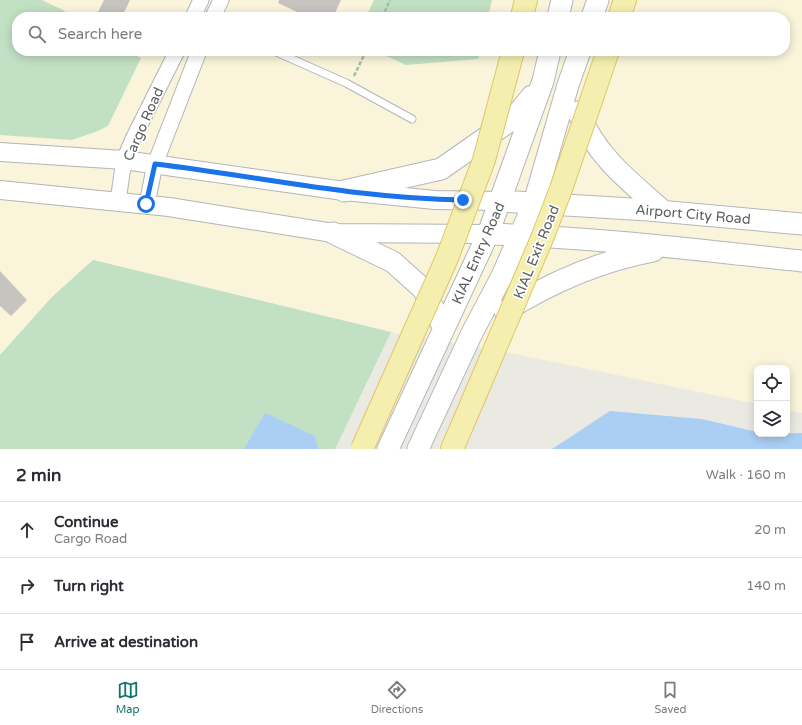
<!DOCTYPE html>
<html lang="en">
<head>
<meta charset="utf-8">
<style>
	:root { --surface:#fff; --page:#f2f2f3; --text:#2b2b33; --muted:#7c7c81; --line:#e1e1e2; --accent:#0f766e }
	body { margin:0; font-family:"Varela Round",sans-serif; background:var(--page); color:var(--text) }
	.controls { position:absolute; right:12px; bottom:12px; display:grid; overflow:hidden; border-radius:8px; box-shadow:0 2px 10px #0003 }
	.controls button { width:36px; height:36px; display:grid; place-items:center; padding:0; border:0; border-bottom:1px solid var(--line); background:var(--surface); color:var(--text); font:20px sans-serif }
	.stop { position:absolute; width:12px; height:12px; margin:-9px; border:3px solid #1a73e8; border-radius:50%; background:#fff }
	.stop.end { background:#1a73e8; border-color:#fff; box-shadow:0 1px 4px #0008 }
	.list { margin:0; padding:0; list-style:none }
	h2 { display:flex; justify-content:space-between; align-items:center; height:52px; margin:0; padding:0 16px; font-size:17px }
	h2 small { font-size:13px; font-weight:400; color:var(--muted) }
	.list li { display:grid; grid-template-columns:26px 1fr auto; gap:12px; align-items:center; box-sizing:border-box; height:56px; padding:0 16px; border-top:1px solid var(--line) }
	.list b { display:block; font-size:15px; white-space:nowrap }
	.list p { margin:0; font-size:13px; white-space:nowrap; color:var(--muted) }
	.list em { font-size:13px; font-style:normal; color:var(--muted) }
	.icon { flex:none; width:22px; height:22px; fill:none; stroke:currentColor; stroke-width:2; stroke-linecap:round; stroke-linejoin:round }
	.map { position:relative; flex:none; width:802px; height:449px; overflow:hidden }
	.search { position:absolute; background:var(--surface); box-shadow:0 2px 10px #0003; left:12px; right:12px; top:12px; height:44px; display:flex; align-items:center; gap:10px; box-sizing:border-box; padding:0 14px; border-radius:16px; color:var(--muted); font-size:15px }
	.sheet { height:220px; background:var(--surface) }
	nav { display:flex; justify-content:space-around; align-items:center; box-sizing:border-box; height:56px; border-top:1px solid var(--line); background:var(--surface); font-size:11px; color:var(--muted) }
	nav a { display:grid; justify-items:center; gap:2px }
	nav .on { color:var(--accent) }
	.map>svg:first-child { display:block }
	.commercial { fill:#f9f4da; fill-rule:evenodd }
	.green { fill:#c2e0c4 }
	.water { fill:#aacef4 }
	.building { fill:#c7c4bf }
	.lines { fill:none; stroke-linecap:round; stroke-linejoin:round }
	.service-casing { stroke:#b3b4b8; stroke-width:9 }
	.minor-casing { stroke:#b3b4b8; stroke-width:17 }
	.tertiary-casing { stroke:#b3b4b8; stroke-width:20 }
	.secondary-casing { stroke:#b4b6bb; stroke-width:23 }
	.primary-casing { stroke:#dfc668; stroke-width:24 }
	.path { stroke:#9cc0a8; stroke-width:2.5; stroke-dasharray:4 2; stroke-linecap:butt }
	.service { stroke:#fff; stroke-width:7 }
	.minor { stroke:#fff; stroke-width:15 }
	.tertiary { stroke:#fff; stroke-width:18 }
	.secondary { stroke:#fff; stroke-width:21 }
	.primary { stroke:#f4eeaf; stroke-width:22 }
	.primary-bridge-casing { stroke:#dfc668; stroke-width:24; stroke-linecap:butt }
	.primary-bridge { stroke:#f4eeaf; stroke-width:22 }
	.route { stroke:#1a73e8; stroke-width:5 }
	.labels { text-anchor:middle; stroke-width:3.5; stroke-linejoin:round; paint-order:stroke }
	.street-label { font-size:14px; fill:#5b5d61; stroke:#fff }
</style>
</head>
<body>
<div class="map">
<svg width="802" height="449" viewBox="0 0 802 449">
	<rect width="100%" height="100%" fill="#ebeae2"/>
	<path class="commercial" d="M0,0H802V413L787,410V368H757V404L515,354L391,332L93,260L52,297L0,355ZM17,17H785V51H17Z"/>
	<path class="green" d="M0,0H42L65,11L62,17H17V51H127L141,58L108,126L98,131L72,140L0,135Z
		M374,0H492L488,17H366Z
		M375,51H480L478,59L406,65Z
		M93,260L391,332L335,449H0V355L52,297Z"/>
	<path class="water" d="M610,411L702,419L757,432V434L802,433V449H552Z
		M265,413L315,436L318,449H244Z"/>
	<path class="building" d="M104,0H130L122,17H108L98,12Z
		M279,0H341L333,17H308L278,3Z
		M0,271L27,300L11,316L0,306Z"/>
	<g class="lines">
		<g class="service-casing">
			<path id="service" d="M274,51L346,83L412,119"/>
		</g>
		<g class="minor-casing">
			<path id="minor" d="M193,17L201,0
				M213,17L221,0
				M118,201L124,160L134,137L177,51
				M147,204L155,164L199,51"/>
		</g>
		<g class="tertiary-casing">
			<path id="tertiary" d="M0,152L124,160L344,191L435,200L501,201
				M0,190L169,207L333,233L488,234"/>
		</g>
		<g class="secondary-casing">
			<path id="secondary" d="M558,17L562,0
				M592,17L598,0
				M578,112C597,157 628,180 663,211
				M344,191L441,169L514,118L532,96
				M501,201L648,210L802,224
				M333,233L393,262L423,289L444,328
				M488,234C593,237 698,250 802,261
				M505,311C550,283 600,261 653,251
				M388,449L488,234L543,81L550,51
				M418,449L472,333L502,276L534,203L568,85L580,51"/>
		</g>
		<g class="primary-casing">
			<path id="primary" d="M522,17L526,0
				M619,17L625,0
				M452,449L462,426"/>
		</g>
		<path class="path" d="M382,17L390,0
			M354,76L366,51"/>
		<use href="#service" class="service"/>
		<use href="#minor" class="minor"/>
		<use href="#tertiary" class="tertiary"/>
		<use href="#secondary" class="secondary"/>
		<use href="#primary" class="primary"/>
		<g class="primary-bridge-casing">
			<path id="primary-bridge" d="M462,426L543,236L561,189L608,51
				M362,449L447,258L484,160L513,51"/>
		</g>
		<use href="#primary-bridge" class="primary-bridge"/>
	</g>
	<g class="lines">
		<path class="route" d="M146,204L155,164C257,176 359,199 463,200"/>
	</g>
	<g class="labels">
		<g class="street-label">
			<text transform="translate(143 124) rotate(-66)" y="5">Cargo Road</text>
			<text transform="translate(693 214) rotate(5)" y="5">Airport City Road</text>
			<text transform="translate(536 252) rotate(-68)" y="5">KIAL Exit Road</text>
			<text transform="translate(478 253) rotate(-66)" y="5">KIAL Entry Road</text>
		</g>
	</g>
</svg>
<div class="controls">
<button><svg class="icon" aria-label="locate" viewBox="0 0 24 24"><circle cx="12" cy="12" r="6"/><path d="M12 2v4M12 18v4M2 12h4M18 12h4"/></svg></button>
<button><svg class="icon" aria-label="layers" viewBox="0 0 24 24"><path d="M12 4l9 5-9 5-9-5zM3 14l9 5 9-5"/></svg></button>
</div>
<div class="stop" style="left:146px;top:204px"></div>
<div class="stop end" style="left:463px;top:200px"></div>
<div class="search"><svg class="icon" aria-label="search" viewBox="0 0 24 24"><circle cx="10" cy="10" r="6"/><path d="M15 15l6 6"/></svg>Search here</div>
</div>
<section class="sheet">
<h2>2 min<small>Walk · 160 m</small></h2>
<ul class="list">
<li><svg class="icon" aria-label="ahead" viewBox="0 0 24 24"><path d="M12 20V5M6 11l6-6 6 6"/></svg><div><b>Continue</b><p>Cargo Road</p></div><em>20 m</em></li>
<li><svg class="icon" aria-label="right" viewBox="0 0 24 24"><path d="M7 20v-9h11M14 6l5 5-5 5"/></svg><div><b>Turn right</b></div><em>140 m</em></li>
<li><svg class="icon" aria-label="arrive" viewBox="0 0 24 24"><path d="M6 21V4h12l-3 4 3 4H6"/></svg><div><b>Arrive at destination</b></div></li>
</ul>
</section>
<nav>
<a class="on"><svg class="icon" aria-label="map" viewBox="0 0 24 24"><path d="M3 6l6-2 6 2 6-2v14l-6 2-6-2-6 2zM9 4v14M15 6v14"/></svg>Map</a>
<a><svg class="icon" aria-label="directions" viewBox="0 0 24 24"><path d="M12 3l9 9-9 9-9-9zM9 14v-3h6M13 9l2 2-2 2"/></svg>Directions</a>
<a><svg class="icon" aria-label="saved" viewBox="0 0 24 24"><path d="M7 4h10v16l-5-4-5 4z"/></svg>Saved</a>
</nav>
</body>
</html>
